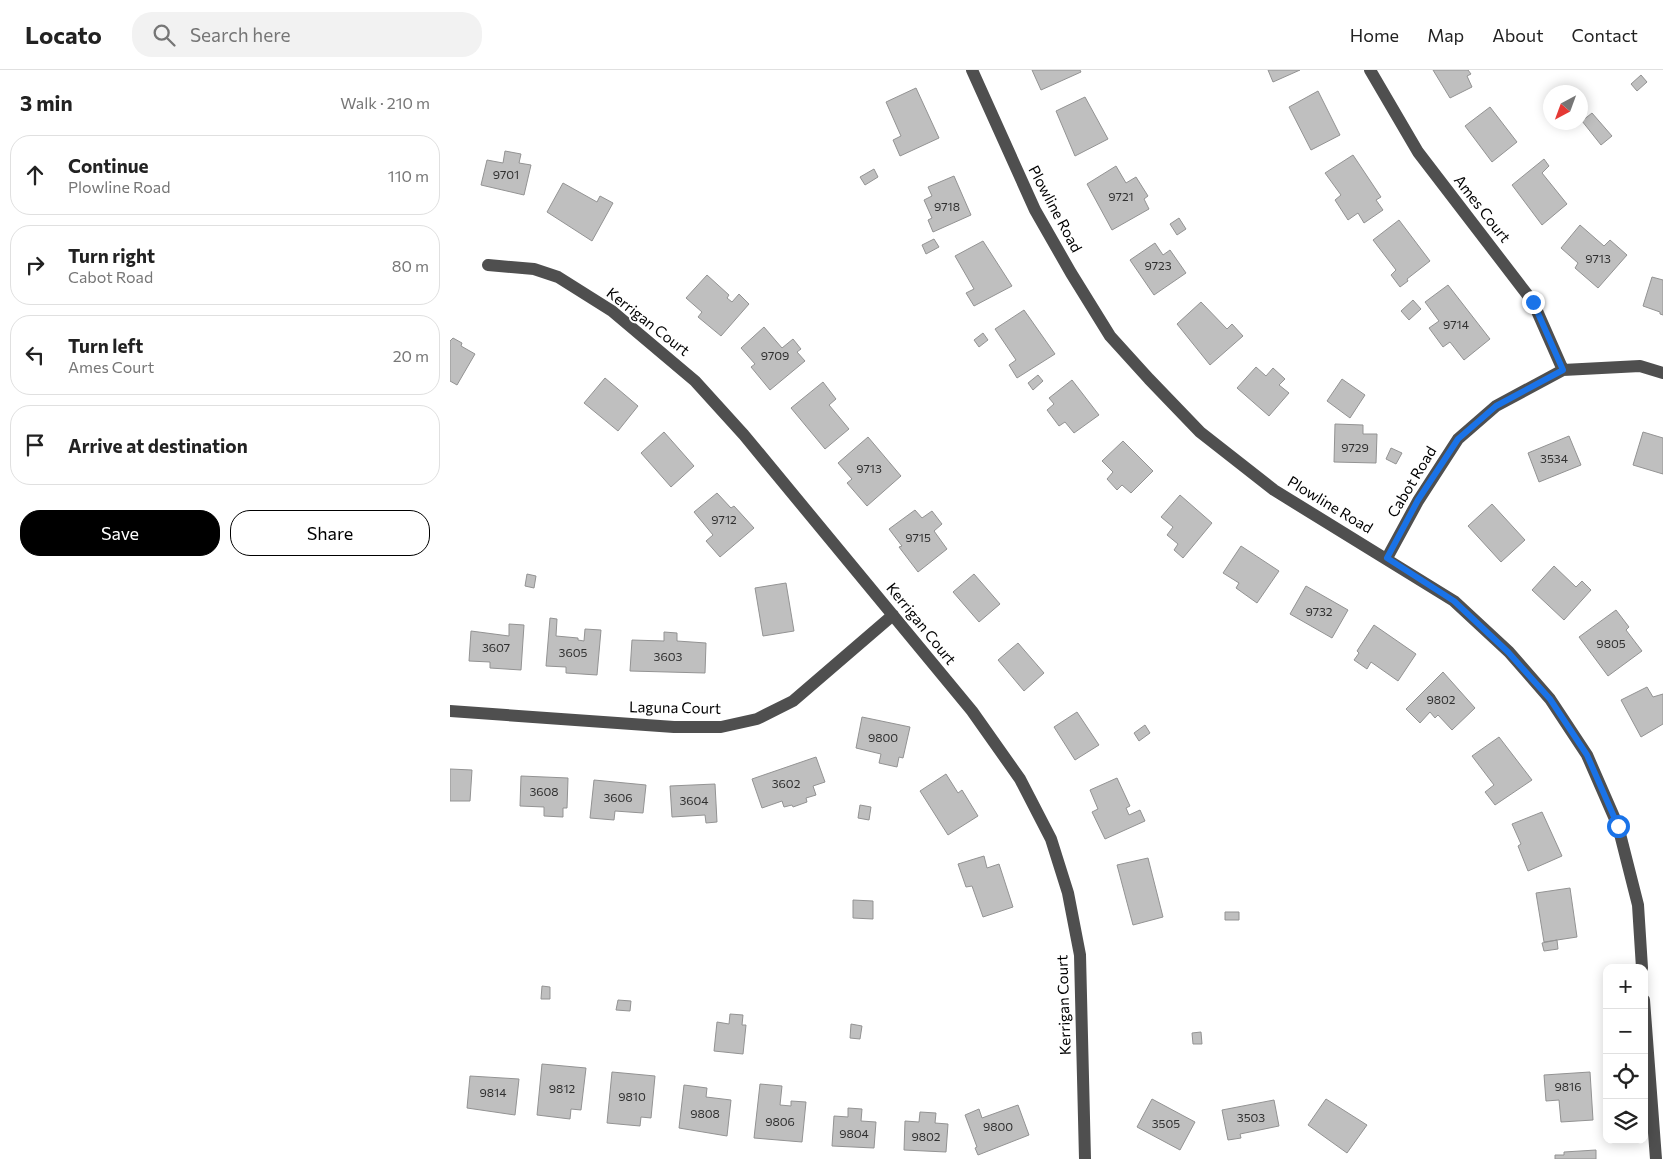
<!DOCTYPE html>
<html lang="en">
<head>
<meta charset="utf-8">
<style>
	:root { --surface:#fff; --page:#f2f2f2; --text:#222; --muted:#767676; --line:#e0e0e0; --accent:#000 }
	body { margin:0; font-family:Commissioner,sans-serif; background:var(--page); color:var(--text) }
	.controls { position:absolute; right:15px; bottom:15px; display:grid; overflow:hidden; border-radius:10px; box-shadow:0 2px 12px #0003 }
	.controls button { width:45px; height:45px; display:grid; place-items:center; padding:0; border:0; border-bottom:1px solid var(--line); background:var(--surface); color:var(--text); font:25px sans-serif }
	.compass { position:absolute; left:1093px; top:15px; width:45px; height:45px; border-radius:50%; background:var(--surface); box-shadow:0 2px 12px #0003; rotate:221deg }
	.stop { position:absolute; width:15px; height:15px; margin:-11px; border:4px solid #1a73e8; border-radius:50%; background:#fff }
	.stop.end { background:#1a73e8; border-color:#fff; box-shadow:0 1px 5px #0008 }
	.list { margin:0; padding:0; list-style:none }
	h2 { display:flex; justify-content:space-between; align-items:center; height:65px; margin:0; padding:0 20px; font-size:21px }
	h2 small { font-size:16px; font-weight:400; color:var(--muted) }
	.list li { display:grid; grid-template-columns:32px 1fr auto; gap:15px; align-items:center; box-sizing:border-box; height:80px; margin:0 10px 10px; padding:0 10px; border:1px solid var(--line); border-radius:20px }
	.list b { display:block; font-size:19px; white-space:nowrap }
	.list p { margin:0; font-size:16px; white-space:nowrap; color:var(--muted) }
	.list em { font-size:16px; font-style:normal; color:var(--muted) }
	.actions { display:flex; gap:10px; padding:15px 20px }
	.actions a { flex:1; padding:11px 0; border:1px solid var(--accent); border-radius:20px; text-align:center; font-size:18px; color:var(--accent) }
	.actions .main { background:var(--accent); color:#fff }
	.icon { flex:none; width:28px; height:28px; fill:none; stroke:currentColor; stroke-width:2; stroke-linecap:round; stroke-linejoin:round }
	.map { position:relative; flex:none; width:1213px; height:1089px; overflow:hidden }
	header { display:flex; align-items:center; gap:30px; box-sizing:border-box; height:70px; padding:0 25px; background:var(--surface); border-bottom:1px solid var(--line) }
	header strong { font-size:24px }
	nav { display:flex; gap:28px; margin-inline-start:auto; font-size:18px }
	.search { width:350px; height:45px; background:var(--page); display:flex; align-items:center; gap:12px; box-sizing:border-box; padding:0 18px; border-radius:20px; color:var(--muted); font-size:19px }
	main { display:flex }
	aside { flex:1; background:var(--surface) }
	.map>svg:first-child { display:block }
	.building { fill:#bfbfbf; stroke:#939393 }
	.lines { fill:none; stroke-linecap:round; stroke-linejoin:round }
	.minor { stroke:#4f4f4f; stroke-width:12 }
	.route { stroke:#1a73e8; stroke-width:6 }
	.labels { text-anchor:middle; stroke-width:4; stroke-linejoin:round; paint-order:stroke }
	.number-label { font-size:12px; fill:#303030 }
	.street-label { font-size:15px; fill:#000; stroke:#fff }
</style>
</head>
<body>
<header>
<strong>Locato</strong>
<div class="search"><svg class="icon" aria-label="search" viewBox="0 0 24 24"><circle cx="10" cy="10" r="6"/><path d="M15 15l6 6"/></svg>Search here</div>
<nav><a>Home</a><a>Map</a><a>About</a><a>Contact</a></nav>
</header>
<main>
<aside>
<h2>3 min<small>Walk · 210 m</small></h2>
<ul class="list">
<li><svg class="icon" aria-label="ahead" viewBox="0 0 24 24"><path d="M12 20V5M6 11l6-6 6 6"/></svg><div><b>Continue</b><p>Plowline Road</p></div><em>110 m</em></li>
<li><svg class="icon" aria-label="right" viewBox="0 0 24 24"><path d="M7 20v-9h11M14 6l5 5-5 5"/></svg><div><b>Turn right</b><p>Cabot Road</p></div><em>80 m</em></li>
<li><svg class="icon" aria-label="left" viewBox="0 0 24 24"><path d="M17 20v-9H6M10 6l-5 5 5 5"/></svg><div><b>Turn left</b><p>Ames Court</p></div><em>20 m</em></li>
<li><svg class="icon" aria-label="arrive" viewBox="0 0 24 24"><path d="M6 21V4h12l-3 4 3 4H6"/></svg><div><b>Arrive at destination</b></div></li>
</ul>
<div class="actions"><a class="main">Save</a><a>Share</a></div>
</aside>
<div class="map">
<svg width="1213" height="1089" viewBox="0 0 1213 1089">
	<rect width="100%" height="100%" fill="#fff"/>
	<path class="building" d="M582,0H630L631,2L591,20Z
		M818,0H850L823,12Z
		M983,0H1018L1021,4L1017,6L1022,17L1000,28Z
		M1191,5L1197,12L1187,21L1181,14Z
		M466,18L489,68L450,86L443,70L451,66L436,32Z
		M868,21L890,65L861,80L839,37Z
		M635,27L658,69L625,86L606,41Z
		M1040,37L1067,72L1042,92L1015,56Z
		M1142,43L1162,66L1151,75L1132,51Z
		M55,81L71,84L69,93L81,95L74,125L31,115L37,90L53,93Z
		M903,85L931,127L926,130L933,140L914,153L908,143L898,150L885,130L891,125L875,103Z
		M1094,89L1099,96L1092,103L1117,134L1092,155L1062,115Z
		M666,96L676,113L686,107L698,126L694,129L699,139L662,160L637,114Z
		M424,99L428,107L415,115L410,107Z
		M504,106L521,145L483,162L478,150L482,148L474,130L482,126L478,117Z
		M113,113L147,132L150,126L163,133L142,171L97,142Z
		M729,148L736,159L727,165L720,154Z
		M949,150L980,191L957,209L958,211L950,217L941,205L946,200L923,170Z
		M1130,155L1154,176L1160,170L1177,185L1148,218L1125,198L1128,193L1111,178Z
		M484,169L489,177L476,184L472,175Z
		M533,171L562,216L524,236L516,223L524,219L505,186Z
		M705,173L713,185L720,180L736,203L704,225L680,190Z
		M257,205L279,225L277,228L282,232L289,224L299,234L271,266L248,247L252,242L236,228Z
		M1202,207L1213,210V245L1210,244V242L1193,236Z
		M998,215L1040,269L1014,290L1000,272L993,277L979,258L989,251L975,232Z
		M963,230L971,239L959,250L951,241Z
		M751,232L777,259L782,254L793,266L760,295L727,254Z
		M574,240L605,284L567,308L559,295L566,290L545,259Z
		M314,257L332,278L343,269L351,279L347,282L355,291L320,320L301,297L305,294L291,278Z
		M533,263L538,270L529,277L524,270Z
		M3,268L12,273L11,276L25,284L7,315L0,311V271Z
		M806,297L816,306L823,298L835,309L829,315L839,323L819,346L787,318Z
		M588,305L593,311L583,320L578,313Z
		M155,308L188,336L168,361L134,333Z
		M892,309L915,325L900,348L877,331Z
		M622,310L649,345L624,363L615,352L609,356L597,340L604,334L599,328Z
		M373,312L386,329L379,335L399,359L375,379L341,338Z
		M885,354L913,355V364H927L926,393L884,392Z
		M214,362L244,396L221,417L191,383Z
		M1193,362L1213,368V404L1183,395Z
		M1119,366L1131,395L1089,412L1078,383Z
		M418,367L451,406L417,436L397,413L402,409L388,393Z
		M673,371L703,401L681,423L672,415L667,420L657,409L663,402L652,391Z
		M941,378L952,383L946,394L936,389Z
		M267,423L281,438L284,436L304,458L270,487L256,471L263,465L244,442Z
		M730,425L762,453L733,488L724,480L728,474L717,465L723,457L711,447Z
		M1042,434L1075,470L1051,492L1018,456Z
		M465,440L472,448L482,441L492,454L484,461L497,479L468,502L449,477L452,476L439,459Z
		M791,476L829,501L807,533L786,518L789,513L773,503Z
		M1104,496L1126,517L1132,511L1141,520L1114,550L1082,520Z
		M77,504L86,506L84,518L75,516Z
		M524,504L550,534L529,552L503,522Z
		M336,513L344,561L313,566L305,518Z
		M856,516L898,540L882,568L840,544Z
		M1166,540L1179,557L1176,560L1192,581L1158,606L1129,567Z
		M100,548L107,549L106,566L128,568V570L134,571L135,559L151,560L147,605L116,603V597L96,596Z
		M59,554L74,555L71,600L40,598V592L19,591L21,561L59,566Z
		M924,555L966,584L948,611L921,592L917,599L904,590L909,583L907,581Z
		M214,562L227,563V571L256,573L255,603L180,601L182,570L214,571Z
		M568,573L594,603L574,621L548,590Z
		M993,602L1025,638L1002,660L988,645L985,648L980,642L970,653L956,639Z
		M1197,617L1203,627L1213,624V654L1191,667L1171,630Z
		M627,642L649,675L625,690L604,657Z
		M412,647L460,657L453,688L449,687L447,697L429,693L431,684L406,678Z
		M695,655L700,663L689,671L684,663Z
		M1049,667L1082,710L1045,735L1035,722L1044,715L1022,686Z
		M366,687L375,712L363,716L366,725L356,728L357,732L343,737L342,735L334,737L332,731L312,738L302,709Z
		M0,699L22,700L20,731H0Z
		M496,704L508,723L512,720L528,746L498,765L470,721Z
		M71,706L118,708L117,738H113V747L94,746V737L70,736Z
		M667,708L680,736L676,738L679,745L690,740L695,751L655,769L642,742L648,739L640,720Z
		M144,710L196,715L193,743L165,741L164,750L140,748Z
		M265,714L267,752L256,753L255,745L222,747L220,716Z
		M410,735L421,737L419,750L408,748Z
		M1092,742L1112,786L1078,801L1068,776L1071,774L1062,754Z
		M534,786L537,798L549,794L563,837L533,847L522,816L516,817L508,794Z
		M698,788L713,847L683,855L667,795Z
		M1120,818L1127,867L1094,872L1086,823Z
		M403,830L423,831V849L403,848Z
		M775,842H789V850H775Z
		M1107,870L1108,879L1094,881L1092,873Z
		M92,916L100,917V929H91Z
		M168,930L181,931L180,941L166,940Z
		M280,944L293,945L292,955H296L293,984L264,981L267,952L279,954Z
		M401,954L412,956L410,969L400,968Z
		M751,962L752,974H743L742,963Z
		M92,994L136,998L131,1040L121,1039L120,1049L87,1045Z
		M162,1002L205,1006L201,1048L191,1047L190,1056L157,1053Z
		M1140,1002L1143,1050L1111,1052L1109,1030L1096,1031L1094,1005Z
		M20,1006L69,1009L65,1045L17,1038Z
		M310,1014L332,1016L330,1035L341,1036V1031L356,1032L352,1072L304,1068Z
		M234,1015L257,1018L256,1027L281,1030L277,1066L229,1058Z
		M702,1029L745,1052L730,1080L687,1057Z
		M876,1029L917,1055L897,1083L858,1055Z
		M824,1030L829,1056L790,1064L791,1068L778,1070L772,1040Z
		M568,1035L579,1065L528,1085L525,1078L527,1077L515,1045L529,1039L532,1048Z
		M398,1038L412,1039L411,1051L426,1052L424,1078L382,1076L384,1046L398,1047Z
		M470,1042L486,1043L485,1053L498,1054L496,1082L454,1080L455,1051L469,1052Z
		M1146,1080V1089H1105V1085H1114V1082Z"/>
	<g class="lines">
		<path class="minor" d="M522,0L585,140L621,203L660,266L699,309L750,362L824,420L1004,531L1059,582L1100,629L1137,685L1168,756L1188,835L1192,898
			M920,0L968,82L1083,232L1113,300
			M38,195L84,199L108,207L162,241L245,311L294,365L522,641L570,709L601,769L618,823L630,885L635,1089
			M937,488L968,431L1008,369L1046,336L1113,300L1190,296L1213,303
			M0,641L224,657H271L307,649L343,631L443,545
			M1194,930L1206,1089"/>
	</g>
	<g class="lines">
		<path class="route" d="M1083,232L1113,300L1046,336L1008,369L968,430L937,488L1004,531L1058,582L1100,629L1137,685L1168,756"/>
	</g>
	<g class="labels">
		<g class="number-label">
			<text x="56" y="109">9701</text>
			<text x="671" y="131">9721</text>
			<text x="497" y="141">9718</text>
			<text x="1148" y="193">9713</text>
			<text x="708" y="200">9723</text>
			<text x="1006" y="259">9714</text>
			<text x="325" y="290">9709</text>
			<text x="905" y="382">9729</text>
			<text x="1104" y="393">3534</text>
			<text x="419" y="403">9713</text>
			<text x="274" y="454">9712</text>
			<text x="468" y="472">9715</text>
			<text x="869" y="546">9732</text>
			<text x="1161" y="578">9805</text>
			<text x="46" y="582">3607</text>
			<text x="123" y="587">3605</text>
			<text x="218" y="591">3603</text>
			<text x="991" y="634">9802</text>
			<text x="433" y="672">9800</text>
			<text x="336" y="718">3602</text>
			<text x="94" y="726">3608</text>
			<text x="168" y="732">3606</text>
			<text x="244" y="735">3604</text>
			<text x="1118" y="1021">9816</text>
			<text x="112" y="1023">9812</text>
			<text x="43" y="1027">9814</text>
			<text x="182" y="1031">9810</text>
			<text x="255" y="1048">9808</text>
			<text x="801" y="1052">3503</text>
			<text x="330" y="1056">9806</text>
			<text x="716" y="1058">3505</text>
			<text x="548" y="1061">9800</text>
			<text x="404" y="1068">9804</text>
			<text x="476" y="1071">9802</text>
		</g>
		<g class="street-label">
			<text transform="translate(605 139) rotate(62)" y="5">Plowline Road</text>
			<text transform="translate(1032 139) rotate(52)" y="5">Ames Court</text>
			<text transform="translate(198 252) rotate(38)" y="5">Kerrigan Court</text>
			<text transform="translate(962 412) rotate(-59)" y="5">Cabot Road</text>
			<text transform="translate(880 435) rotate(31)" y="5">Plowline Road</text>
			<text transform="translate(471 554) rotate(51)" y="5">Kerrigan Court</text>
			<text transform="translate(225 638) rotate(1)" y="5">Laguna Court</text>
			<text transform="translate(614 935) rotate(-92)" y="5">Kerrigan Court</text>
		</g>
	</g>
</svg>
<div class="controls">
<button>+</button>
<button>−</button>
<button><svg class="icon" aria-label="locate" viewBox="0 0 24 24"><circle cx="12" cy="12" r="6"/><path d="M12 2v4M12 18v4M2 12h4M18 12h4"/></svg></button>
<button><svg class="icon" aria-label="layers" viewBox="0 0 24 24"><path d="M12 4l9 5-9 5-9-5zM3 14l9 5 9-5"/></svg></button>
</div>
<svg class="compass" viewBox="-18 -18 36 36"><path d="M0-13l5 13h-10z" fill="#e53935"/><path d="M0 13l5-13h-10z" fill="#767676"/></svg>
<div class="stop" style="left:1168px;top:756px"></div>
<div class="stop end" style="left:1083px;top:232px"></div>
</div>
</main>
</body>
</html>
